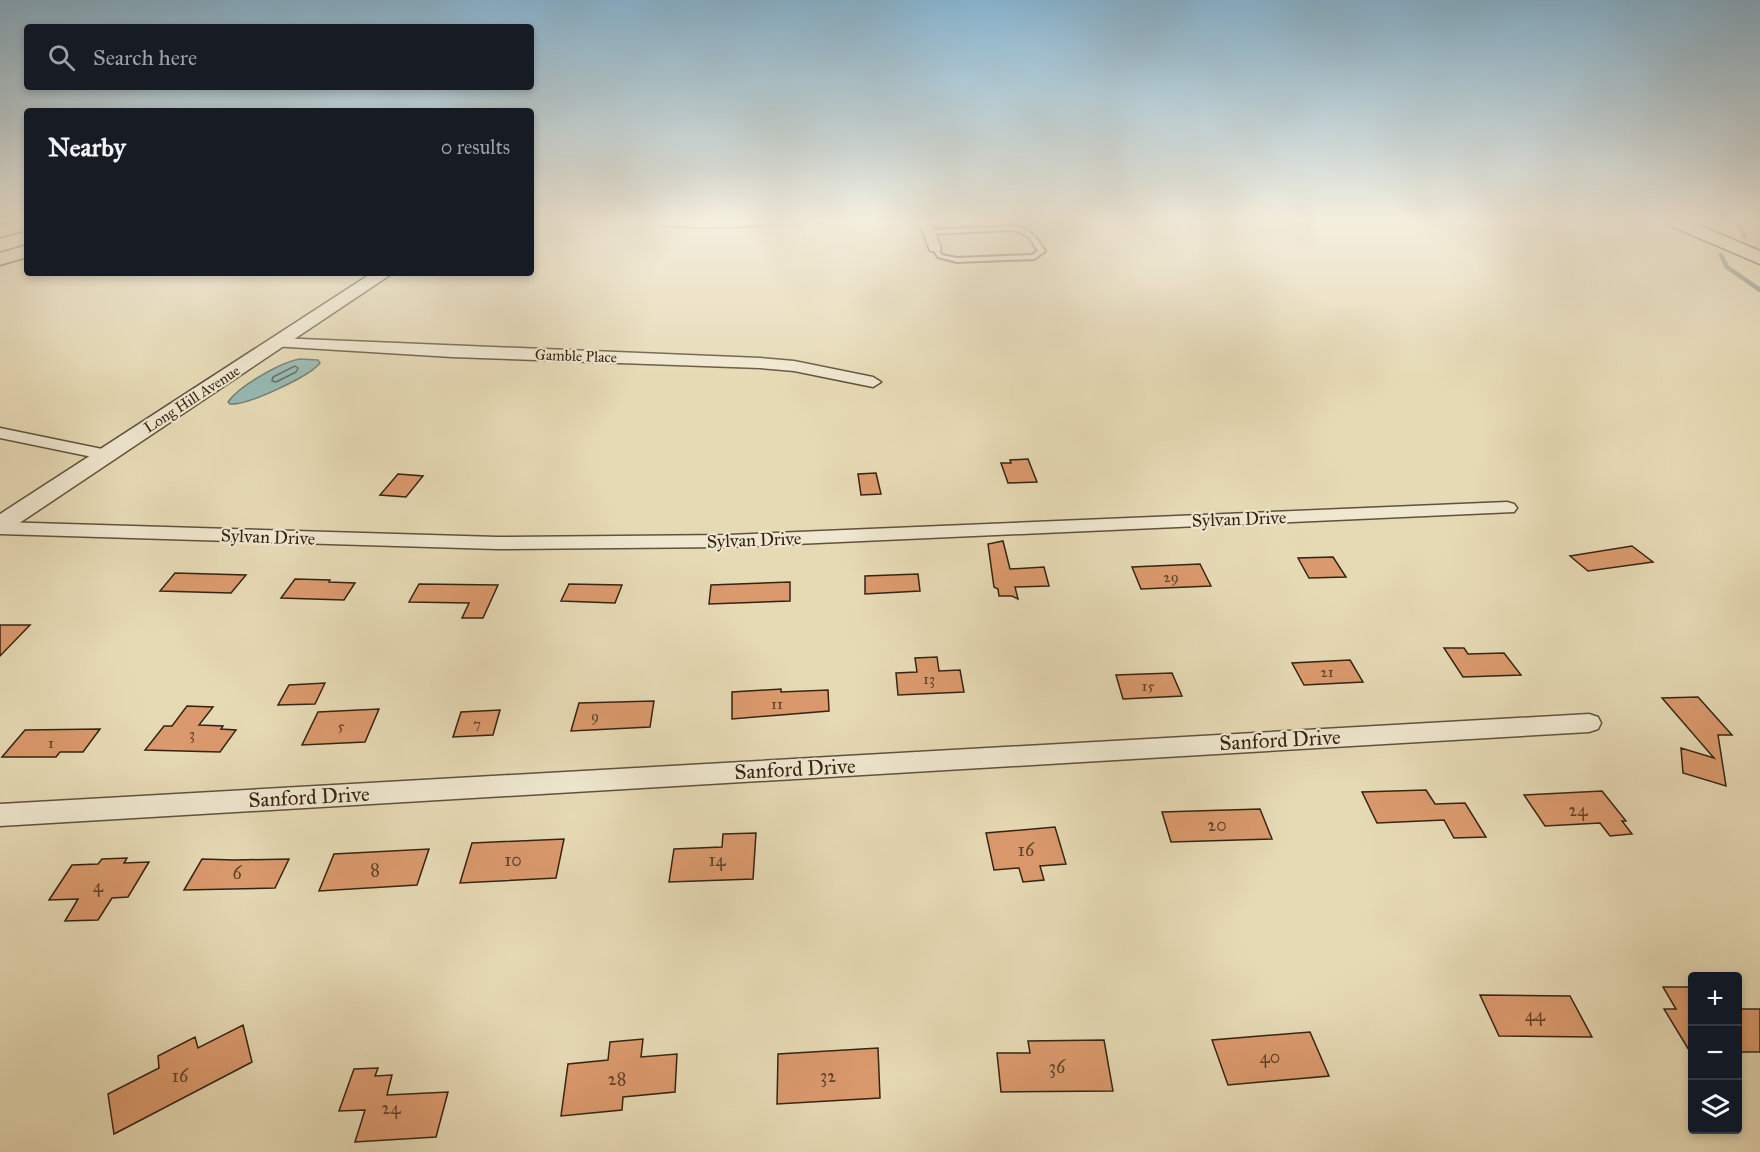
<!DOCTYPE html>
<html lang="en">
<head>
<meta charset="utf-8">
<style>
	:root { --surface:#171b24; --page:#20242c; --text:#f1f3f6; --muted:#9ea1a6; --line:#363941 }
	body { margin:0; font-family:"IM FELL Great Primer",serif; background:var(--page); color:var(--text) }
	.controls { position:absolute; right:18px; bottom:18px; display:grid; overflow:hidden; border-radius:6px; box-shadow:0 3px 9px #0003 }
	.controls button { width:54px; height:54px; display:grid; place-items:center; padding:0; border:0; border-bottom:2px solid var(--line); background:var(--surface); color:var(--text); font:30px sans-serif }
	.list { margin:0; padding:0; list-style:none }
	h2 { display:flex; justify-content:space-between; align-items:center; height:78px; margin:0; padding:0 24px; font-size:26px }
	h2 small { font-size:20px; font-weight:400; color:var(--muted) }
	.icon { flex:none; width:33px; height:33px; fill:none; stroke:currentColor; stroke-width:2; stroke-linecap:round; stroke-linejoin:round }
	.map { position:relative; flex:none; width:1760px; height:1152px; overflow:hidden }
	.search { position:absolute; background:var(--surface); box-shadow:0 3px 9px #0003; left:24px; top:24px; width:510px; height:66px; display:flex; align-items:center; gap:15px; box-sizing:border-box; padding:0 21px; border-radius:6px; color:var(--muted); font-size:22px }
	.panel { position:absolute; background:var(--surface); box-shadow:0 3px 9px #0003; left:24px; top:108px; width:510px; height:168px; border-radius:6px }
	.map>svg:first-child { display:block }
	.water { fill:#97bab4; stroke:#707e74; stroke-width:1.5 }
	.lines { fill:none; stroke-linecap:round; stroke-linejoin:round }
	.shore { stroke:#666f64; stroke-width:1.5 }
	.stream { stroke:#707e74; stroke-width:4.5 }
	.building { fill:#db9a6d; stroke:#352413; stroke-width:1.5 }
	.service-casing { stroke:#61523c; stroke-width:4 }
	.minor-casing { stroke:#61523c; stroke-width:3 }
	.tertiary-casing { stroke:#61523c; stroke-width:3 }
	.secondary-casing { stroke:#352413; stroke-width:3 }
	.motorway-casing { stroke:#352413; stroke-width:3 }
	.service { fill:#efe7cf; fill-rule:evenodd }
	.minor { fill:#efe7cf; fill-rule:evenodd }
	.tertiary { fill:#efe7cf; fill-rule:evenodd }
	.secondary { fill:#efe7cf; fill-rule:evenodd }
	.motorway { fill:#e6dab5; fill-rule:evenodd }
	.labels { text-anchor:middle; stroke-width:4.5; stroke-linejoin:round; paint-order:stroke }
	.far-street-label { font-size:15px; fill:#352413; stroke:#efe7cf }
	.number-label { font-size:15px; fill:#5e422a }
	.street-label { font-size:18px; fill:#352413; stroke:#efe7cf }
	.near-number-label { font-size:18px; fill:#5e422a }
	.near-street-label { font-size:21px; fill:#352413; stroke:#efe7cf }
</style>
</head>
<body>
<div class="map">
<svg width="1760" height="1152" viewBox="0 0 1760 1152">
	<rect width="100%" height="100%" fill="#e6dab5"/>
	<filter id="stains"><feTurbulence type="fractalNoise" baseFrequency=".00333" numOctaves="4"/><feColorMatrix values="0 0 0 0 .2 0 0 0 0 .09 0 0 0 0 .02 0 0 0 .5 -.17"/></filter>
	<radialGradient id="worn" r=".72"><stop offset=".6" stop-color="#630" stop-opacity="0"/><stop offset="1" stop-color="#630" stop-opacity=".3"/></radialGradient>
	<path class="water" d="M300,359L318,360L320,363C310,376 247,406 230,404L228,402C239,386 281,362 300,359Z"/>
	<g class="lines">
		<path class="shore" d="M295,366L298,368L296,372L276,382L272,381L273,377Z"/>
		<path class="stream" d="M1736,219L1745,237
			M1721,255L1727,267L1760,290"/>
	</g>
	<path class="building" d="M1028,459L1037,482L1008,483L1001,463H1011L1010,460Z
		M876,473L881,494L861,495L858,474Z
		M398,474L423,476L406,497L380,495Z
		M1003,541L1010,569L1044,567L1049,586L1015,587L1018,599L1012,596H999L998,589L994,587L988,544Z
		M1632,546L1653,562L1588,571L1570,556Z
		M1333,557L1346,577L1309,578L1298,558Z
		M1200,564L1211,586L1141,589L1132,567Z
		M175,573L246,575L231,593L160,591Z
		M918,574L920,591L865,594V576Z
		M295,579L330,580L329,582L355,583L344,600L281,598Z
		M790,582V601L709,604L711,585Z
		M419,584L498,585L483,618H462L469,603L409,602Z
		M569,584L622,585L615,603L561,601Z
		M0,625H30L0,656Z
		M1444,648H1464L1468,654L1504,653L1521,675L1463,677Z
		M937,657L939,671L960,670L964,692L898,695L896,673L917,672L915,658Z
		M1350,660L1363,682L1304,685L1292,663Z
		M1172,673L1182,696L1123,699L1116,675Z
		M325,683L315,704L278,705L289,685Z
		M781,689V692L828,690L829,711L732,719V692Z
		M1698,697L1732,735H1718L1726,786L1683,773L1681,748L1714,758L1662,698Z
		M654,701L650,727L571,731L579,703Z
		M187,706L213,707L199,725L223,726L221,729L236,730L220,752L145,750L164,726H172Z
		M379,709L365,742L302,745L318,712Z
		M500,710L493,735L453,737L461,712Z
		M100,729L83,752H60L56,757H2L25,730Z
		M1426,790L1435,804L1465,803L1486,837L1454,838L1444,820L1377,823L1362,792Z
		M1602,791L1626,821H1622L1632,834L1610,836L1600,823L1545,826L1524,795Z
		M1260,809L1272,839L1171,842L1162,812Z
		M1055,827L1066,864L1040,866L1044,880L1023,882L1019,868L994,870L986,833Z
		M756,833L753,879L669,882L674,849L722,847L723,834Z
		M564,839L556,878L460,883L472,843Z
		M429,849L417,885L319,891L334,854Z
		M127,858L124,863L149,862L128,897L112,898L98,920L65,921L78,899L49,900L72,865L98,864L102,859Z
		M202,859L234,860L289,859L275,888L184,890Z
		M1663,987H1692V1055L1664,1009H1676Z
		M1480,995L1570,996L1592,1037L1499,1036Z
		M1737,1009H1760V1052H1737Z
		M243,1025L252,1062L114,1134L108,1094L159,1068L158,1056L195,1037L198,1048Z
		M1310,1032L1329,1076L1228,1085L1212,1040Z
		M643,1039L641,1057L677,1054L675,1092L623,1097L622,1110L561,1116L568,1064L608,1060L610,1042Z
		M1104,1040L1113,1091L1001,1092L997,1053H1030L1028,1041Z
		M878,1048L880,1098L777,1104L778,1054Z
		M378,1068L375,1076L392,1075L387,1095L448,1092L436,1137L355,1142L365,1110L339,1111L354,1069Z"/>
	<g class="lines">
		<g class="service-casing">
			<path id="service" d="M1015,226C1031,230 1037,238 1045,251L1044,252L1034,259L957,262L938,257L932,248L937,247L942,255L957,258L1032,255L1038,251L1029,237L1015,230L929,234L926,232L929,230Z"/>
		</g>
		<g class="minor-casing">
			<path id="minor" d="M647,219H808L802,223C775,224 664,234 647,219Z
				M918,219H930L941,248L940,251H930L929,248Z
				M277,338L760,358L794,361L873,377L881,382L873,387L794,371L760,368L452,357L272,346L269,343L272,340Z
				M0,428L107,450L113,451L116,455L113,459L107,460L0,438Z
				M1507,502L1514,504L1517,508L1514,512L729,547L497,549L0,534V522L497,537L729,535Z
				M1589,714L1598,717L1601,723L1598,729L1589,732L0,826V804Z"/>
		</g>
		<g class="tertiary-casing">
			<path id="tertiary" d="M372,273H393L9,530L0,533V514Z"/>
		</g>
		<g class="secondary-casing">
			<path id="secondary" d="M1661,219H1684L1760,251V264L1664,223Z"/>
		</g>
		<g class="motorway-casing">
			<path id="motorway" d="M27,219V230L0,237V225Z
				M27,245V257L0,265V253Z"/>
		</g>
		<use href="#service" class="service"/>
		<use href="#minor" class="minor"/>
		<use href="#tertiary" class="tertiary"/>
		<use href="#secondary" class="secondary"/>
		<use href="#motorway" class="motorway"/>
	</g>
	<linearGradient id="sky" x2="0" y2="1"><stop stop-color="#87b6d3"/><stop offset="0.58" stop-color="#f4eede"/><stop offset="1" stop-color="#f4eede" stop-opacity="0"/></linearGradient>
	<rect width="1760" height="380" fill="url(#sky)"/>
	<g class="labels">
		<g class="far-street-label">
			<text transform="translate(576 356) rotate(2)" y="5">Gamble Place</text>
			<text transform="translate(192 399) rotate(-33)" y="5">Long Hill Avenue</text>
		</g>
		<g class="number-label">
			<text x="1171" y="582">29</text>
			<text x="1327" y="677">21</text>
			<text x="929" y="684">13</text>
			<text x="1148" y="691">15</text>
			<text x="777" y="709">11</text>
			<text x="595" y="721">9</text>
			<text x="477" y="729">7</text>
			<text x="341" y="731">5</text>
			<text x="192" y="739">3</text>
			<text x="51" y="748">1</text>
		</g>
		<g class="street-label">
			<text transform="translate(1239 519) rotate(-2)" y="6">Sylvan Drive</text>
			<text transform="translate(268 537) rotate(2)" y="6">Sylvan Drive</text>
			<text transform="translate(754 540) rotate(-2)" y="6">Sylvan Drive</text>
		</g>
		<g class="near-number-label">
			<text x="1578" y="816">24</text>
			<text x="1217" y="831">20</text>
			<text x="1026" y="856">16</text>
			<text x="513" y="866">10</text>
			<text x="717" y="866">14</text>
			<text x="375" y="876">8</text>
			<text x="237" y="879">6</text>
			<text x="98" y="892">4</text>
			<text x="1535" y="1021">44</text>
			<text x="1270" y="1063">40</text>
			<text x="1057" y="1073">36</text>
			<text x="180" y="1082">16</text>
			<text x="828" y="1082">32</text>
			<text x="617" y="1085">28</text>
			<text x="391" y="1114">24</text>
		</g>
		<g class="near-street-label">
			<text transform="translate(1280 740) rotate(-3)" y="7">Sanford Drive</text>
			<text transform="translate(795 769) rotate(-3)" y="7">Sanford Drive</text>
			<text transform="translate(309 797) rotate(-3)" y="7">Sanford Drive</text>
		</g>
	</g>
	<rect width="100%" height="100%" filter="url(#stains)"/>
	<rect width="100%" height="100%" fill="url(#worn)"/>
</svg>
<div class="controls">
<button>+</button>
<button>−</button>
<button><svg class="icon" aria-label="layers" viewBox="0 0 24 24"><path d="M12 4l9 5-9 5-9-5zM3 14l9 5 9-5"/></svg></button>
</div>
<div class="search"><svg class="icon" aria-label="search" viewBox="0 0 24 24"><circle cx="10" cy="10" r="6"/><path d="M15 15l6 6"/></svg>Search here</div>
<section class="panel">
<h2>Nearby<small>0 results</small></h2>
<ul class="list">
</ul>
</section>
</div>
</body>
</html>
